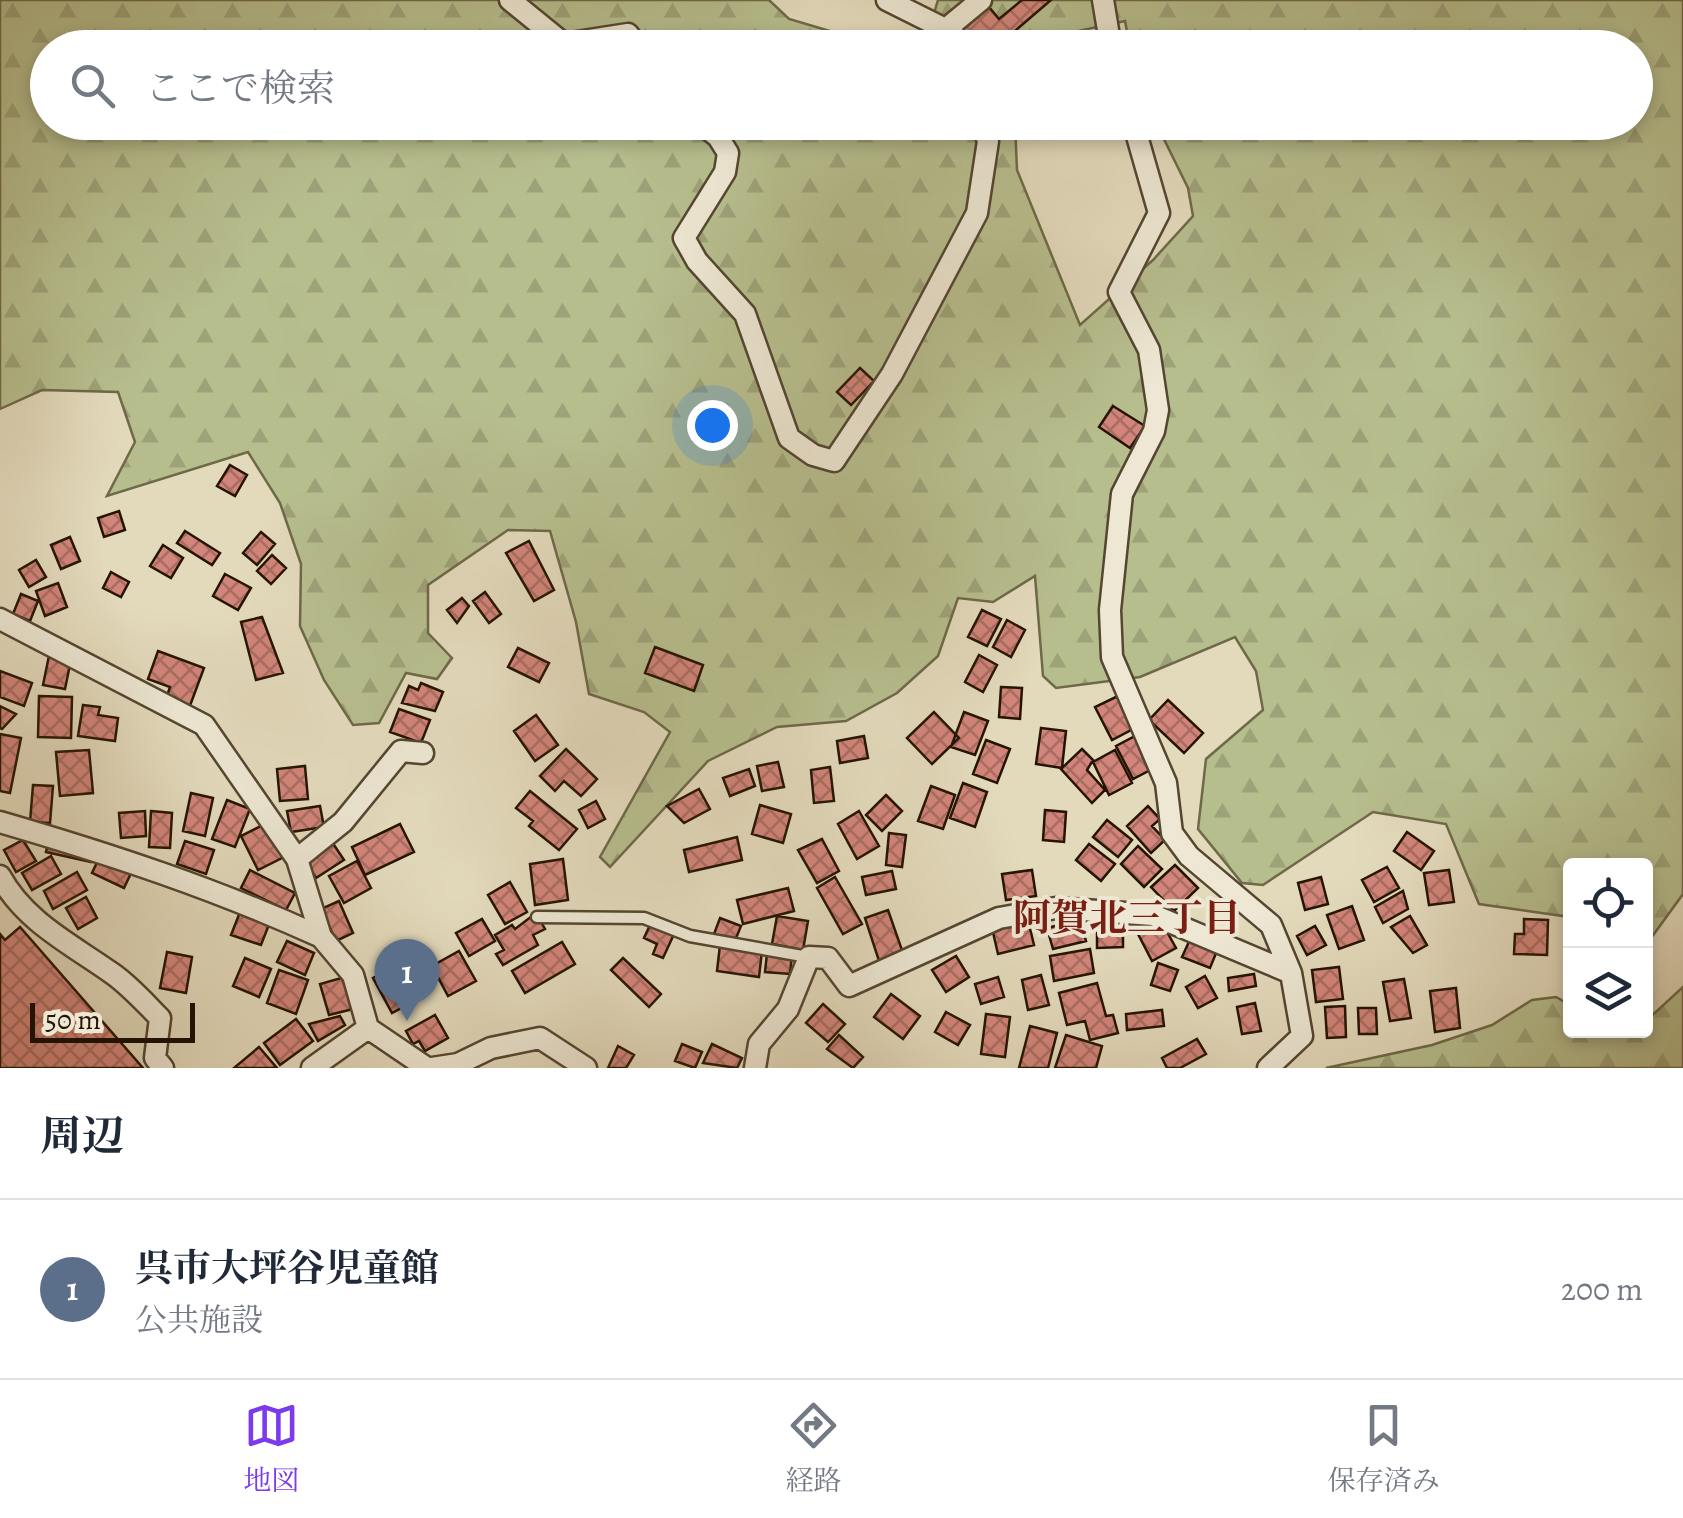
<!DOCTYPE html>
<html lang="ja">
<head>
<meta charset="utf-8">
<style>
	:root { --surface:#fff; --page:#f6f6f7; --text:#1f2937; --muted:#747a83; --line:#e0e1e3; --accent:#7c3aed }
	body { margin:0; font-family:Alegreya,"Noto Serif JP",serif; background:var(--page); color:var(--text) }
	.controls { position:absolute; right:30px; bottom:30px; display:grid; overflow:hidden; border-radius:10px; box-shadow:0 5px 15px #0003 }
	.controls button { width:90px; height:90px; display:grid; place-items:center; padding:0; border:0; border-bottom:2px solid var(--line); background:var(--surface); color:var(--text); font:50px sans-serif }
	.scale { position:absolute; left:30px; bottom:25px; width:165px; box-sizing:border-box; padding-left:10px; border:5px solid #251403; border-top:0; font-size:28px; line-height:35px; white-space:nowrap; color:#251403; -webkit-text-stroke:8px #ede7d3; paint-order:stroke }
	.you { position:absolute; left:712px; top:425px; width:35px; height:35px; margin:-25px; border:8px solid #fff; border-radius:50%; background:#1a73e8; box-shadow:0 0 0 15px #1a73e833 }
	.badge { display:grid; place-items:center; width:65px; height:65px; border-radius:50%; background:var(--accent); color:#fff; font-size:32px; font-weight:700 }
	.pin { position:absolute; translate:-50% -82px; filter:drop-shadow(0 2px 5px #0008) }
	.pin::after { content:''; position:absolute; top:52px; width:35px; height:30px; background:inherit; clip-path:polygon(0 0,100% 0,50% 100%) }
	.list { margin:0; padding:0; list-style:none }
	h2 { display:flex; justify-content:space-between; align-items:center; height:130px; margin:0; padding:0 40px; font-size:42px }
	h2 small { font-size:32px; font-weight:400; color:var(--muted) }
	.list li { display:grid; grid-template-columns:65px 1fr auto; gap:30px; align-items:center; box-sizing:border-box; height:180px; padding:0 40px; border-top:2px solid var(--line) }
	.list b { display:block; font-size:38px; white-space:nowrap }
	.list p { margin:0; font-size:32px; white-space:nowrap; color:var(--muted) }
	.list em { font-size:32px; font-style:normal; color:var(--muted) }
	.icon { flex:none; width:55px; height:55px; fill:none; stroke:currentColor; stroke-width:2; stroke-linecap:round; stroke-linejoin:round }
	.map { position:relative; flex:none; width:1683px; height:1068px; overflow:hidden }
	.search { position:absolute; background:var(--surface); box-shadow:0 5px 15px #0003; left:30px; right:30px; top:30px; height:110px; display:flex; align-items:center; gap:25px; box-sizing:border-box; padding:0 35px; border-radius:55px; color:var(--muted); font-size:38px }
	.sheet { height:310px; background:var(--surface) }
	nav { display:flex; justify-content:space-around; align-items:center; box-sizing:border-box; height:140px; border-top:2px solid var(--line); background:var(--surface); font-size:28px; color:var(--muted) }
	nav a { display:grid; justify-items:center; gap:5px }
	nav .on { color:var(--accent) }
	.map>svg:first-child { display:block }
	.forest { fill:url(#forest-firs); stroke:#6e6948; stroke-width:2.5 }
	.building { fill:url(#building-cross-hatch); stroke:#251403; stroke-width:2.5 }
	.lines { fill:none; stroke-linecap:round; stroke-linejoin:round }
	.lane-casing { stroke:#544631; stroke-width:15 }
	.street-casing { stroke:#544631; stroke-width:25 }
	.lane { stroke:#ede7d3; stroke-width:10 }
	.street { stroke:#ede7d3; stroke-width:20 }
	.labels { text-anchor:middle; stroke-width:8; stroke-linejoin:round; paint-order:stroke }
	.neighbourhood-label { font-size:38px; font-weight:bold; fill:#7a1f14; stroke:#ede7d3 }
</style>
</head>
<body>
<div class="map">
<svg width="1683" height="1068" viewBox="0 0 1683 1068">
	<defs>
		<pattern id="forest-firs" width="22" height="20" patternUnits="userSpaceOnUse" patternTransform="scale(2.5)"><rect width="22" height="20" fill="#b7be8e"/><path d="M5 1l3.5 6h-7zM16 11l3.5 6h-7z" fill="#9da279"/></pattern>
		<pattern id="building-cross-hatch" width="8" height="8" patternUnits="userSpaceOnUse" patternTransform="scale(2.5)"><rect width="8" height="8" fill="#d2857a"/><path d="M0 0l8 8M0 8l8-8" fill="none" stroke="#aa6c62"/></pattern>
	</defs>
	<rect width="100%" height="100%" fill="#e3dabc"/>
	<filter id="stains"><feTurbulence type="fractalNoise" baseFrequency=".002" numOctaves="4"/><feColorMatrix values="0 0 0 0 .2 0 0 0 0 .09 0 0 0 0 .02 0 0 0 .5 -.17"/></filter>
	<radialGradient id="worn" r=".72"><stop offset=".6" stop-color="#630" stop-opacity="0"/><stop offset="1" stop-color="#630" stop-opacity=".3"/></radialGradient>
	<path class="forest" d="M0,0H769L789,19L884,47L48,48V122L1015,123L1017,170L1080,325L1153,260L1193,216L1188,188L1156,123L1636,122V48L1130,47L1125,21L1050,37L1044,47H924L938,0H1683V894L1646,945V866H1570V917L1479,904L1446,824L1373,812L1263,885L1242,883L1198,829L1206,759L1263,710L1256,671L1235,637L1140,677L1056,688L1043,676L1035,576L993,602L958,598L938,656L897,693L846,721L777,727L708,761L610,867L600,857L670,732L644,712L589,694L576,622L550,531L508,530L428,585V633L452,658L437,679L406,673L379,723L353,725L324,680L300,626L301,564L280,503L248,452L107,496L135,442L118,392L42,390L0,409Z
		M1683,987V1068H1326L1432,1045L1492,1025L1532,1000L1556,997L1570,1005V1030H1646V1021Z"/>
	<path class="building" d="M1022,0H1051L995,48H976L961,31L989,7L999,19Z
		M860,368L874,381L851,405L837,392Z
		M1113,406L1145,426L1130,448L1099,427Z
		M230,465L247,475L235,496L217,486Z
		M119,511L125,530L104,537L98,518Z
		M185,531L220,553L212,565L177,543Z
		M261,532L275,544L257,565L243,553Z
		M70,537L80,561L61,569L51,545Z
		M529,541L554,590L534,601L506,553Z
		M163,545L183,558L171,578L150,566Z
		M272,555L286,568L271,584L257,571Z
		M36,560L46,577L29,587L19,570Z
		M111,572L129,582L121,597L103,588Z
		M225,574L251,588L238,610L213,596Z
		M58,583L67,607L45,616L36,591Z
		M485,592L501,614L489,623L473,601Z
		M21,594L38,601L30,621L13,614Z
		M462,598L469,606L457,623L447,610Z
		M982,610L1001,619L987,646L968,637Z
		M262,617L283,673L256,680L241,622Z
		M1007,620L1025,630L1011,657L993,647Z
		M655,647L703,665L694,691L645,673Z
		M518,648L549,663L539,682L508,667Z
		M50,651L72,655L65,689L43,685Z
		M158,651L204,668L188,711L165,702L170,687L148,679Z
		M979,655L997,665L983,692L965,682Z
		M0,671L32,683L24,706L0,697Z
		M421,683L443,692L435,711L402,703L409,686L418,690Z
		M1001,687L1022,688L1020,719L999,717Z
		M39,696L72,697L71,738L38,737Z
		M1118,696L1135,728L1112,740L1095,707Z
		M1168,700L1203,733L1184,753L1149,720Z
		M83,705L100,707L98,715L118,718L115,741L78,736Z
		M0,706L16,714L2,729L0,728Z
		M399,709L430,720L421,743L390,732Z
		M934,712L959,738L932,764L907,738Z
		M964,712L988,721L975,755L951,747Z
		M536,715L558,745L535,761L514,731Z
		M1041,728L1066,731L1062,768L1036,764Z
		M0,734L21,738L10,793L0,791Z
		M1139,734L1156,767L1133,779L1116,746Z
		M864,736L868,758L840,763L837,741Z
		M986,740L1010,749L997,783L973,774Z
		M566,749L597,779L581,796L564,781L555,791L540,776Z
		M1082,749L1093,760L1087,770L1105,790L1092,803L1061,769Z
		M89,750L93,793L60,796L56,752Z
		M1115,750L1132,783L1109,795L1093,762Z
		M778,762L784,787L762,791L757,766Z
		M305,766L308,799L280,801L277,769Z
		M830,767L834,801L814,803L811,770Z
		M749,769L755,786L730,796L723,778Z
		M963,783L987,792L975,827L950,818Z
		M33,785L53,786L50,823L30,822Z
		M931,786L955,795L943,829L918,821Z
		M699,789L710,809L684,823L667,806Z
		M530,791L577,829L559,850L529,826L533,821L516,808Z
		M191,793L213,798L205,836L183,831Z
		M886,795L902,811L882,831L866,815Z
		M227,800L250,809L235,847L212,839Z
		M596,801L605,819L588,828L579,810Z
		M760,805L791,814L783,843L752,834Z
		M320,806L324,827L291,832L287,811Z
		M1148,806L1160,819L1152,826L1165,840L1151,853L1127,826Z
		M1045,810L1066,812L1064,842L1043,840Z
		M145,811L146,836L121,838L119,813Z
		M151,811L172,813L170,848L149,847Z
		M859,811L879,846L857,859L838,824Z
		M1107,820L1132,840L1118,857L1093,837Z
		M267,823L284,857L258,870L241,836Z
		M400,824L414,852L365,875L352,847Z
		M1407,832L1434,851L1421,870L1394,851Z
		M889,833L906,835L902,867L886,865Z
		M737,837L742,860L689,872L684,850Z
		M49,838L94,847L91,862L46,852Z
		M822,839L839,871L817,883L798,850Z
		M23,840L36,861L16,872L4,850Z
		M185,841L214,850L206,874L177,864Z
		M332,842L344,860L316,878L304,860Z
		M1089,844L1115,864L1101,881L1076,860Z
		M1138,846L1162,869L1144,887L1121,864Z
		M51,856L61,874L32,890L22,873Z
		M100,856L132,871L124,888L92,873Z
		M563,859L568,900L535,905L530,864Z
		M357,861L371,888L344,903L329,876Z
		M1175,865L1198,888L1174,911L1151,887Z
		M1387,867L1399,888L1374,902L1362,880Z
		M250,870L295,893L286,910L241,888Z
		M1032,870L1036,896L1006,900L1002,874Z
		M1449,870L1454,902L1429,905L1424,873Z
		M892,871L896,889L866,895L862,877Z
		M77,872L87,890L53,909L44,891Z
		M835,877L862,924L843,934L817,888Z
		M1321,877L1328,904L1305,910L1298,883Z
		M510,882L527,912L505,924L488,895Z
		M788,888L794,911L743,924L737,900Z
		M1403,891L1408,909L1383,923L1375,907Z
		M86,897L97,918L78,929L66,908Z
		M339,901L353,933L336,941L321,909Z
		M1352,906L1364,940L1339,949L1327,915Z
		M888,910L904,956L880,964L865,918Z
		M240,912L270,922L261,945L231,935Z
		M536,913L545,929L533,935L538,945L503,965L496,954L504,950L495,935L512,925L515,929Z
		M777,916L808,921L803,950L772,944Z
		M1410,916L1427,945L1413,953L1391,927Z
		M720,918L741,926L734,943L714,934Z
		M482,919L495,941L469,956L456,933Z
		M1524,919L1548,920L1547,955L1514,954L1515,934H1524Z
		M1028,920L1034,945L998,954L992,928Z
		M1080,920L1086,941L1053,949L1047,928Z
		M1123,921V947L1097,948V922Z
		M1161,921L1176,948L1152,961L1138,934Z
		M651,923L674,934L663,958L653,954L657,944L644,938Z
		M1315,926L1326,945L1307,955L1297,936Z
		M20,927L143,1068H0V934L5,940Z
		M1192,935L1219,946L1210,968L1182,957Z
		M287,941L314,953L305,975L277,962Z
		M562,942L575,964L525,993L512,971Z
		M720,945L762,951L759,977L717,971Z
		M1090,949L1094,973L1054,981L1050,956Z
		M459,951L476,981L448,996L432,966Z
		M167,952L192,957L186,993L160,988Z
		M767,953L792,955L790,974L765,972Z
		M956,956L969,977L946,992L932,970Z
		M245,958L271,969L259,997L233,986Z
		M623,958L661,994L649,1007L611,970Z
		M1158,963L1178,970L1170,991L1151,985Z
		M400,964L418,999L392,1013L373,978Z
		M1339,967L1343,999L1316,1002L1312,970Z
		M279,970L308,980L296,1014L267,1003Z
		M1254,974L1256,986L1229,991L1228,978Z
		M1041,975L1049,1005L1028,1010L1022,980Z
		M348,976L357,1008L329,1015L320,984Z
		M1205,976L1217,998L1198,1008L1186,987Z
		M998,977L1004,997L981,1004L975,984Z
		M1404,979L1411,1018L1390,1021L1383,982Z
		M1097,983L1106,1016L1113,1015L1118,1033L1090,1040L1085,1021L1067,1025L1059,993Z
		M1456,988L1460,1028L1435,1032L1430,991Z
		M891,994L920,1016L903,1039L874,1017Z
		M1255,1003L1261,1031L1242,1034L1237,1007Z
		M823,1004L845,1024L828,1042L806,1023Z
		M1345,1006L1346,1037L1327,1038L1325,1007Z
		M1358,1008H1376L1377,1034H1359Z
		M1162,1010L1164,1026L1127,1030L1126,1014Z
		M946,1012L970,1025L958,1045L935,1032Z
		M986,1014L1010,1017L1005,1057L981,1054Z
		M435,1015L448,1038L425,1051L419,1041L413,1044L406,1031Z
		M340,1016L345,1025L318,1041L309,1024Z
		M296,1019L313,1041L280,1065L264,1043Z
		M1030,1026L1057,1033L1048,1068H1019Z
		M839,1035L863,1057L853,1068L827,1049Z
		M1066,1035L1102,1046L1096,1068H1055Z
		M1197,1039L1206,1054L1180,1068H1167L1162,1058Z
		M682,1044L702,1052L695,1068L675,1061Z
		M712,1044L742,1058L737,1068L703,1063Z
		M618,1046L634,1055L626,1068H608Z
		M259,1047L277,1068H234Z"/>
	<g class="lines">
		<g class="lane-casing">
			<path id="lane" d="M537,917L644,918L690,936L808,957"/>
		</g>
		<g class="street-casing">
			<path id="street" d="M510,0L564,44L628,34L639,48
				M887,0L949,31
				M1103,0L1111,48
				M953,48L952,24L981,0
				M699,122L718,137L728,153L725,172L684,238L697,261L745,314L789,438L813,455L834,461L892,374L977,213L988,141L981,122
				M1133,122L1159,213L1119,292L1149,350L1158,410L1154,431L1122,494L1110,610L1112,657L1166,783L1172,833L1189,856L1271,925L1291,973L1302,1036L1268,1068
				M0,619L204,725L297,859L321,937L353,975L368,1028L427,1068
				M0,822C110,854 216,889 321,937
				M297,859L343,822L401,751L423,753
				M0,876C25,922 71,944 113,974C130,986 145,1003 160,1018L155,1058L163,1068
				M312,1068L368,1028
				M432,1068L458,1064L491,1048L540,1038L586,1068
				M755,1068L759,1044L788,1009L809,957L828,958L849,986L999,918L1056,908L1153,915L1291,973"/>
		</g>
		<use href="#lane" class="lane"/>
		<use href="#street" class="street"/>
	</g>
	<g class="labels">
		<g class="neighbourhood-label">
			<text x="1127" y="931">阿賀北三丁目</text>
		</g>
	</g>
	<rect width="100%" height="100%" filter="url(#stains)"/>
	<rect width="100%" height="100%" fill="url(#worn)"/>
</svg>
<div class="controls">
<button><svg class="icon" aria-label="locate" viewBox="0 0 24 24"><circle cx="12" cy="12" r="6"/><path d="M12 2v4M12 18v4M2 12h4M18 12h4"/></svg></button>
<button><svg class="icon" aria-label="layers" viewBox="0 0 24 24"><path d="M12 4l9 5-9 5-9-5zM3 14l9 5 9-5"/></svg></button>
</div>
<div class="scale">50 m</div>
<div class="you"></div>
<div class="pin badge" style="left:407px;top:1021px;background:#5c6f8a">1</div>
<div class="search"><svg class="icon" aria-label="search" viewBox="0 0 24 24"><circle cx="10" cy="10" r="6"/><path d="M15 15l6 6"/></svg>ここで検索</div>
</div>
<section class="sheet">
<h2>周辺<small></small></h2>
<ul class="list">
<li><span class="badge" style="background:#5c6f8a">1</span><div><b>呉市大坪谷児童館</b><p>公共施設</p></div><em>200 m</em></li>
</ul>
</section>
<nav>
<a class="on"><svg class="icon" aria-label="map" viewBox="0 0 24 24"><path d="M3 6l6-2 6 2 6-2v14l-6 2-6-2-6 2zM9 4v14M15 6v14"/></svg>地図</a>
<a><svg class="icon" aria-label="directions" viewBox="0 0 24 24"><path d="M12 3l9 9-9 9-9-9zM9 14v-3h6M13 9l2 2-2 2"/></svg>経路</a>
<a><svg class="icon" aria-label="saved" viewBox="0 0 24 24"><path d="M7 4h10v16l-5-4-5 4z"/></svg>保存済み</a>
</nav>
</body>
</html>
